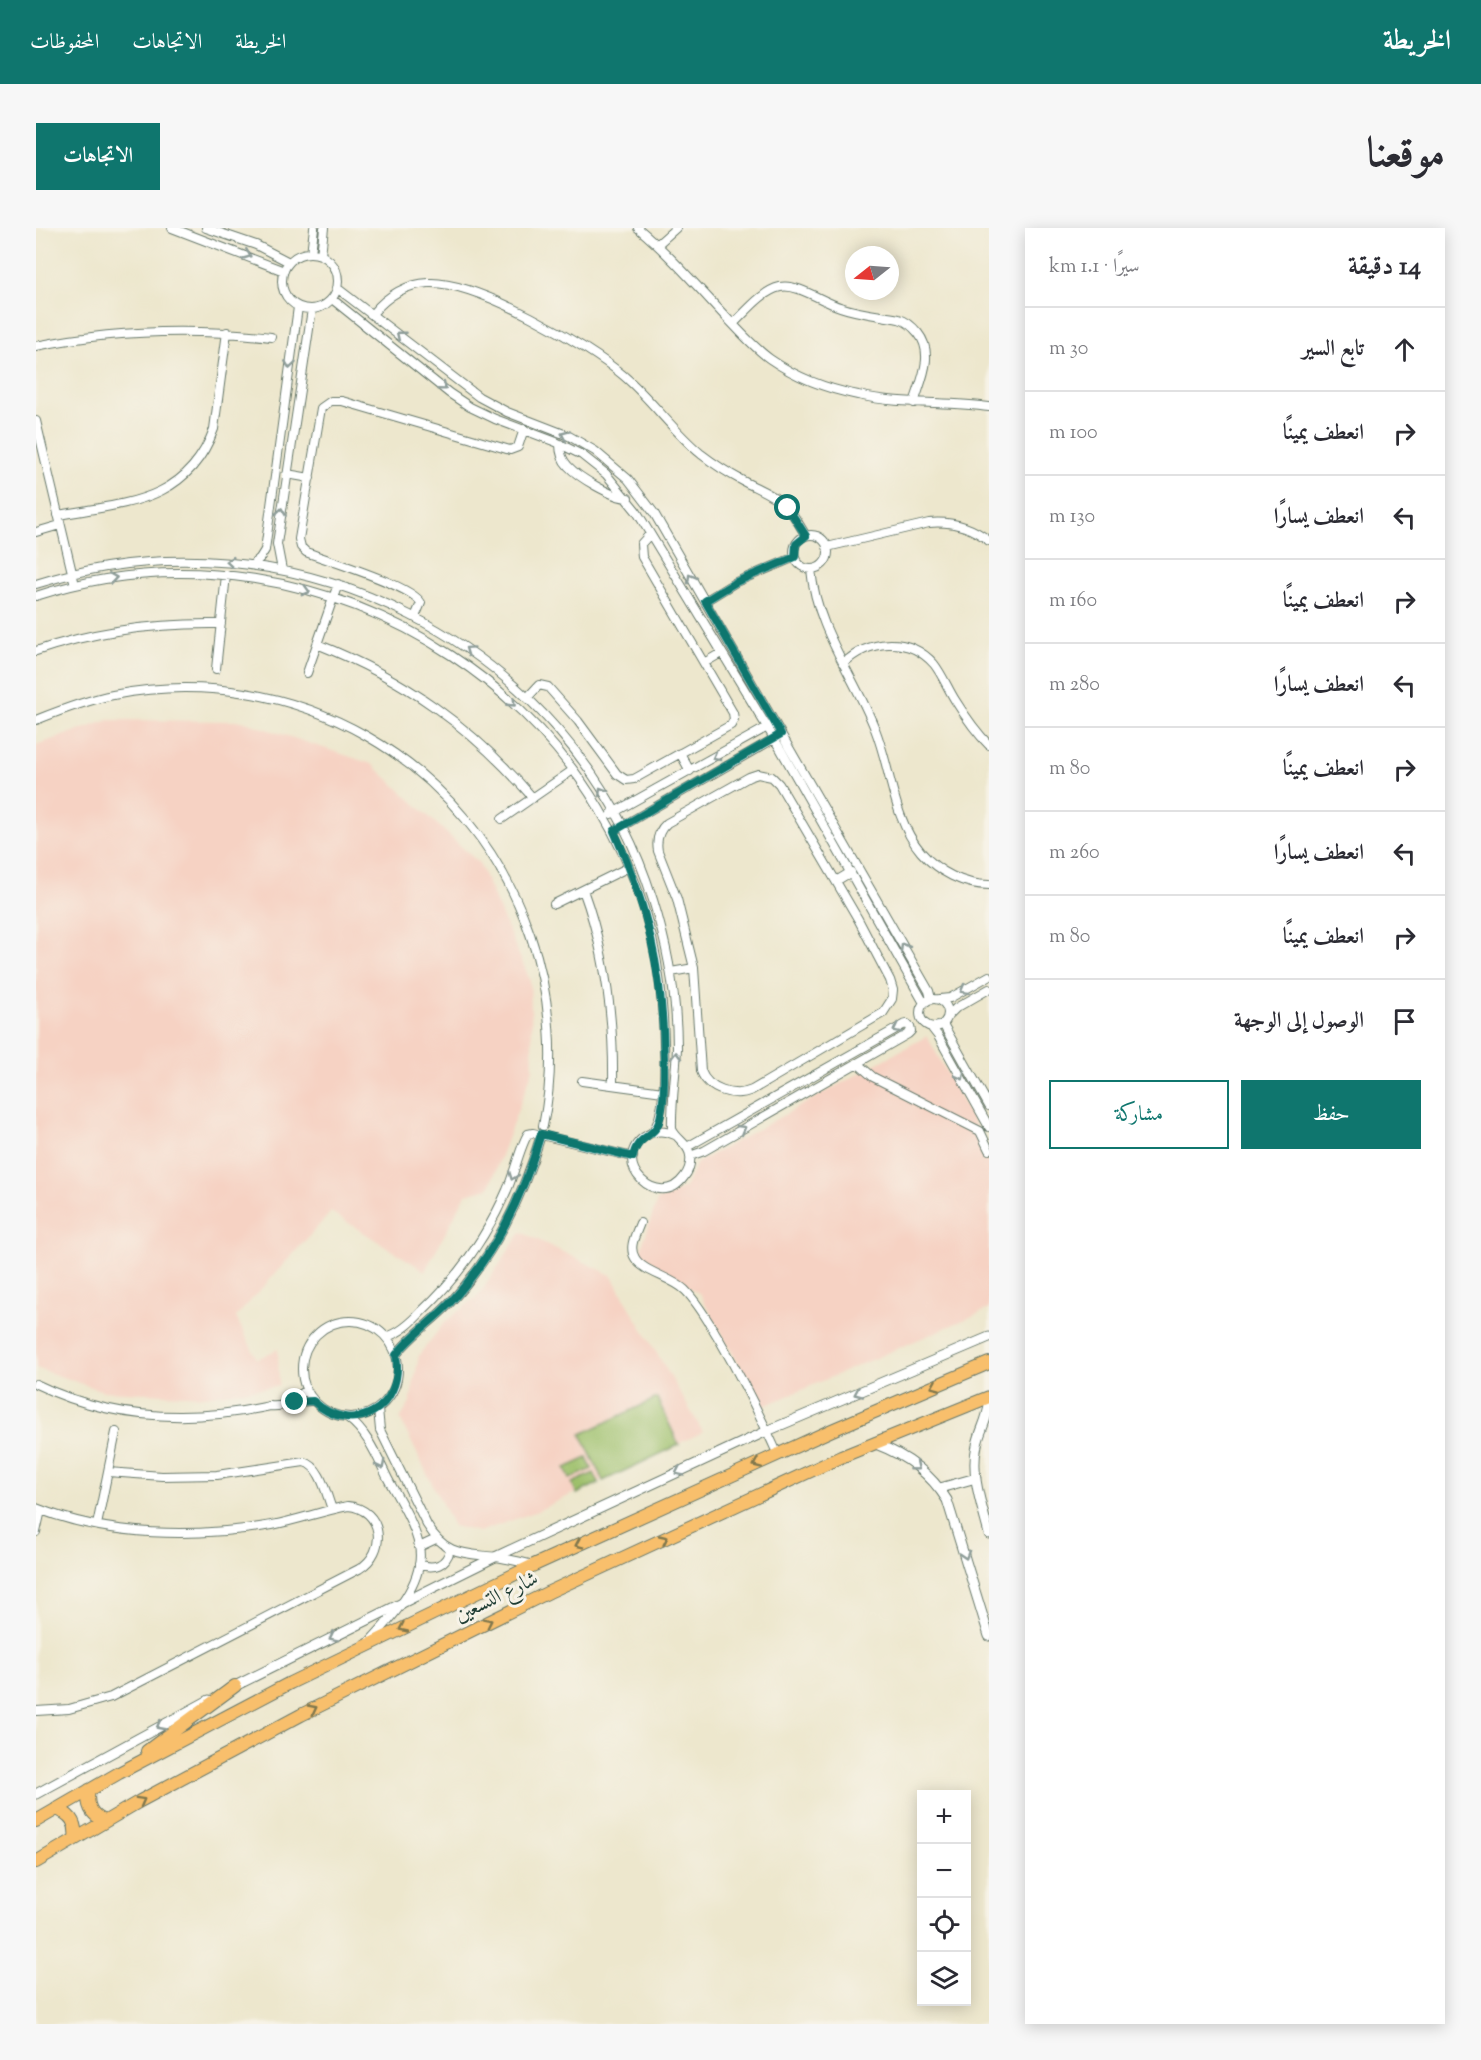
<!DOCTYPE html>
<html lang="ar">
<head>
<meta charset="utf-8">
<style>
	:root { --surface:#fff; --page:#f7f7f7; --text:#2b2b33; --muted:#7c7c81; --line:#e1e1e2; --accent:#0f766e }
	body { margin:0; font-family:"Sorts Mill Goudy",Amiri,serif; background:var(--page); color:var(--text); direction:rtl }
	.controls { position:absolute; right:18px; bottom:18px; display:grid; overflow:hidden; border-radius:0px; box-shadow:0 3px 15px #0003 }
	.controls button { width:54px; height:54px; display:grid; place-items:center; padding:0; border:0; border-bottom:2px solid var(--line); background:var(--surface); color:var(--text); font:30px sans-serif }
	.compass { position:absolute; left:809px; top:18px; width:54px; height:54px; border-radius:50%; background:var(--surface); box-shadow:0 3px 15px #0003; rotate:253deg }
	.stop { position:absolute; width:18px; height:18px; margin:-14px; border:4px solid #0f766e; border-radius:50%; background:#fff }
	.stop.end { background:#0f766e; border-color:#fff; box-shadow:0 2px 6px #0008 }
	.list { margin:0; padding:0; list-style:none }
	h2 { display:flex; justify-content:space-between; align-items:center; height:78px; margin:0; padding:0 24px; font-size:26px }
	h2 small { font-size:20px; font-weight:400; color:var(--muted) }
	.list li { display:grid; grid-template-columns:39px 1fr auto; gap:18px; align-items:center; box-sizing:border-box; height:84px; padding:0 24px; border-top:2px solid var(--line) }
	.list b { display:block; font-size:22px; white-space:nowrap }
	.list em { font-size:20px; font-style:normal; color:var(--muted) }
	.actions { display:flex; gap:12px; padding:18px 24px }
	.actions a { flex:1; padding:14px 0; border:2px solid var(--accent); border-radius:0px; text-align:center; font-size:21px; color:var(--accent) }
	.actions .main { background:var(--accent); color:#fff }
	.icon { flex:none; width:33px; height:33px; fill:none; stroke:currentColor; stroke-width:2; stroke-linecap:round; stroke-linejoin:round }
	.map { position:relative; flex:none; width:953px; height:1796px; overflow:hidden; direction:ltr; border-radius:0px }
	header { display:flex; align-items:center; gap:36px; box-sizing:border-box; height:84px; padding:0 30px; background:var(--accent); color:#fff }
	header strong { font-size:28px }
	nav { display:flex; gap:33px; margin-inline-start:auto; font-size:21px }
	.intro { display:flex; align-items:center; justify-content:space-between; box-sizing:border-box; height:144px; padding:0 36px }
	h1 { margin:0; font-size:42px }
	.button { padding:15px 27px; border-radius:0px; background:var(--accent); color:#fff; font-size:21px; font-weight:700 }
	main { display:flex; gap:36px; padding:0 36px }
	aside { flex:1; background:var(--surface); border-radius:0px; box-shadow:0 3px 15px #0003 }
	.map>svg:first-child { display:block }
	.built { fill:#f6d2c3 }
	.green { fill:#9dc06a; stroke:#5e7e4f; stroke-width:1.5 }
	.lines { fill:none; stroke-linecap:round; stroke-linejoin:round }
	.minor-casing { stroke:#67786a; stroke-width:10 }
	.tertiary-casing { stroke:#67786a; stroke-width:11 }
	.primary-casing { stroke:#67786a; stroke-width:14 }
	.minor { stroke:#fff; stroke-width:8 }
	.tertiary { stroke:#fff; stroke-width:9 }
	.primary { stroke:#f8bf6c; stroke-width:12 }
	.oneway { stroke:#8f9e9a }
	.oneway2 { stroke:#81784d }
	.route { stroke:#0f766e; stroke-width:8 }
	.labels { text-anchor:middle; stroke-width:6; stroke-linejoin:round; paint-order:stroke }
	.street-label { font-size:21px; fill:#1f3d34; stroke:#f7f3e8 }
</style>
</head>
<body>
<header>
<strong>الخريطة</strong>
<nav><a>الخريطة</a><a>الاتجاهات</a><a>المحفوظات</a></nav>
</header>
<div class="intro"><h1>موقعنا</h1><a class="button">الاتجاهات</a></div>
<main>
<aside>
<h2>14 دقيقة<small>سيرًا · 1.1 km</small></h2>
<ul class="list">
<li><svg class="icon" aria-label="ahead" viewBox="0 0 24 24"><path d="M12 20V5M6 11l6-6 6 6"/></svg><div><b>تابع السير</b></div><em>30 m</em></li>
<li><svg class="icon" aria-label="right" viewBox="0 0 24 24"><path d="M7 20v-9h11M14 6l5 5-5 5"/></svg><div><b>انعطف يمينًا</b></div><em>100 m</em></li>
<li><svg class="icon" aria-label="left" viewBox="0 0 24 24"><path d="M17 20v-9H6M10 6l-5 5 5 5"/></svg><div><b>انعطف يسارًا</b></div><em>130 m</em></li>
<li><svg class="icon" aria-label="right" viewBox="0 0 24 24"><path d="M7 20v-9h11M14 6l5 5-5 5"/></svg><div><b>انعطف يمينًا</b></div><em>160 m</em></li>
<li><svg class="icon" aria-label="left" viewBox="0 0 24 24"><path d="M17 20v-9H6M10 6l-5 5 5 5"/></svg><div><b>انعطف يسارًا</b></div><em>280 m</em></li>
<li><svg class="icon" aria-label="right" viewBox="0 0 24 24"><path d="M7 20v-9h11M14 6l5 5-5 5"/></svg><div><b>انعطف يمينًا</b></div><em>80 m</em></li>
<li><svg class="icon" aria-label="left" viewBox="0 0 24 24"><path d="M17 20v-9H6M10 6l-5 5 5 5"/></svg><div><b>انعطف يسارًا</b></div><em>260 m</em></li>
<li><svg class="icon" aria-label="right" viewBox="0 0 24 24"><path d="M7 20v-9h11M14 6l5 5-5 5"/></svg><div><b>انعطف يمينًا</b></div><em>80 m</em></li>
<li><svg class="icon" aria-label="arrive" viewBox="0 0 24 24"><path d="M6 21V4h12l-3 4 3 4H6"/></svg><div><b>الوصول إلى الوجهة</b></div></li>
</ul>
<div class="actions"><a class="main">حفظ</a><a>مشاركة</a></div>
</aside>
<div class="map">
<svg width="953" height="1796" viewBox="0 0 953 1796">
	<rect width="100%" height="100%" fill="#f7f3e8"/>
	<filter id="ink" filterUnits="userSpaceOnUse"><feTurbulence type="fractalNoise" baseFrequency=".0167" numOctaves="2"/><feDisplacementMap in="SourceGraphic" scale="12" xChannelSelector="R" yChannelSelector="G"/><feConvolveMatrix kernelMatrix="1 2 1 2 8 2 1 2 1" color-interpolation-filters="sRGB"/></filter>
	<filter id="wash" filterUnits="userSpaceOnUse"><feTurbulence type="fractalNoise" baseFrequency=".008" numOctaves="4" result="noise"/><feDisplacementMap in="SourceGraphic" scale="24" xChannelSelector="R" yChannelSelector="G"/><feGaussianBlur stdDeviation="1.35" result="paint"/><feColorMatrix in="noise" values="0 0 0 0 0 0 0 0 0 0 0 0 0 0 0 0 0 1.4 0 .05"/><feComposite in="paint" operator="in"/></filter>
	<g filter="url(#wash)">
		<rect width="100%" height="100%" fill="#ede7cd"/>
		<path class="built" d="M73,492L206,493L336,536L443,635L494,752L497,841L453,960L430,966L389,1043L295,984L200,1089L221,1131L242,1121L243,1158L169,1168L67,1163L0,1140V517Z
			M891,808L953,923V1081L726,1179L664,1066L603,1027L621,973L649,960L661,935Z
			M485,1004L575,1047L667,1204L499,1284L443,1304L417,1298L364,1191L374,1175L383,1127L409,1094L443,1067Z"/>
		<path class="green" d="M621,1170L643,1217L567,1253L545,1206Z
			M551,1230L556,1241L534,1251L529,1240Z
			M558,1245L563,1255L541,1266L536,1255Z"/>
	</g>
	<g filter="url(#ink)">
		<g class="lines">
			<g class="minor-casing">
				<path id="minor" d="M136,0L248,43
					M170,0L220,17L253,34
					M602,0C633,26 660,57 688,87C703,102 717,119 734,131C760,149 791,161 822,167C865,177 910,173 953,179
					M622,16L640,0
					M275,25L278,0
					M246 53a28 28 0 1 1 56 0a28 28 0 1 1-56 0Z
					M285,27L288,0
					M301,60L443,169L471,184L533,208L559,223L592,251L618,285L893,763L895,771
					M296,71L413,165L434,179L459,191L520,214L546,227L570,246L601,284L745,522L888,775
					M336,86C351,68 369,56 393,55C441,53 552,117 588,148C616,172 636,202 665,226C678,236 692,245 707,253C722,261 737,266 750,278C758,286 764,298 770,308
					M697,96C710,84 726,63 744,59C761,55 787,74 804,79C824,86 843,87 863,91C871,93 877,99 882,105C899,126 885,152 878,175
					M0,118C78,102 156,100 235,109
					M0,193L39,357
					M524,216C524,224 526,232 532,238C542,249 577,270 592,270
					M251,246L274,250
					M22,287C89,275 151,275 178,201L191,104
					M0,304L24,297
					M758 324a17 17 0 1 1 34 0a17 17 0 1 1-34 0Z
					M791,319L893,295C916,293 935,298 953,313
					M216,337L224,330L229,322L262,79
					M775,341C780,401 818,447 839,501C855,541 857,591 885,624C902,644 928,657 953,657
					M246,342L241,316L276,81
					M0,356C254,274 537,415 617,672C632,720 641,770 641,820C640,846 635,876 636,901C640,911 652,915 654,927C655,935 653,943 648,949C623,984 573,935 608,909C618,902 628,902 639,907
					M0,368C289,274 611,481 627,789C628,814 633,888 615,905
					M669,373L700,354L759,329
					M379,389L385,375C377,358 291,332 270,324L265,319L263,311L285,180L295,173H306L474,222L482,219L488,201
					M281,416C369,451 435,498 497,570
					M0,423C60,402 121,395 185,396
					M668,435L685,425
					M807,436C832,412 872,407 898,436C906,446 912,461 919,472C929,488 940,504 953,517
					M180,441L190,347
					M271,445L302,356
					M491,470L503,457L512,459L542,493L581,546L590,552L598,551L695,497L698,491L697,485L606,329L605,316L614,306
					M0,492C25,482 51,472 77,467C258,432 434,532 494,706C515,766 520,836 507,898
					M644,525L654,543
					M722,546L736,549L743,556L822,691L854,752L857,762L856,771L847,785L716,862C698,870 672,862 665,843L658,740L641,671L622,623C620,612 622,603 631,595L713,549Z
					M575,586L735,497
					M466,591L537,542
					M583,600L741,509
					M800,653L815,644
					M547,662C570,725 578,790 577,857
					M518,676L593,639
					M635,744L658,740
					M884 785a14 14 0 1 1 28 0a14 14 0 1 1-28 0Z
					M904,771L914,770L953,748
					M912,788L920,780L953,761
					M907,796L953,878
					M895,799L902,808L953,899
					M821,835L837,849L944,903L953,922
					M546,853L627,864
					M651,919L867,797L871,796L874,799L875,803L872,806L668,923L654,928
					M604,995C600,1006 592,1019 599,1030C607,1044 635,1049 649,1062C663,1076 673,1095 683,1111C705,1149 724,1187 742,1227
					M266 1141a48 48 0 1 1 96 0a48 48 0 1 1-96 0Z
					M350,1109C365,1105 377,1093 387,1082C423,1048 451,1008 471,962C478,947 484,918 492,906L497,905L597,929
					M360,1127C375,1107 396,1094 413,1076C459,1026 486,971 505,907
					M0,1156C74,1192 155,1195 234,1178C248,1180 262,1172 277,1173
					M249,1172L261,1168L270,1162
					M342,1181L344,1202L391,1297C410,1328 428,1325 460,1329C473,1331 485,1334 498,1337
					M312,1190C332,1205 341,1229 352,1251C363,1272 378,1294 383,1318C390,1353 356,1390 334,1413
					M72,1244L126,1248L181,1247L268,1234C285,1238 290,1266 296,1281
					M0,1280C73,1309 159,1310 236,1297C262,1292 286,1283 312,1278C347,1281 352,1324 323,1341L75,1469L33,1481L0,1483
					M61,1297L80,1204
					M0,1304L5,1282
					M383,1319L400,1311
					M383,1336C398,1342 410,1337 414,1322"/>
			</g>
			<g class="tertiary-casing">
				<path id="tertiary" d="M953,1176C952,1191 944,1202 941,1217C934,1246 946,1278 953,1306
					M840,1216C869,1227 895,1246 911,1272L953,1408
					M904,1260L940,1250
					M193,1461L459,1329L731,1203L953,1109
					M0,1566L173,1472"/>
			</g>
			<g class="primary-casing">
				<path id="primary" d="M111,1523L199,1458
					M53,1562C50,1577 55,1587 69,1593
					M20,1581C35,1586 41,1595 39,1611
					M0,1593L83,1545L254,1455L498,1337L796,1202L953,1135
					M0,1634L104,1573L265,1487L513,1364L805,1229L953,1169"/>
			</g>
			<use href="#minor" class="minor"/>
			<use href="#tertiary" class="tertiary"/>
			<use href="#primary" class="primary"/>
		</g>
		<defs><path id="oneway-chevron" d="M-2-3.5L2.5 0L-2 3.5" fill="none" stroke-width="1.6" stroke-linecap="round" stroke-linejoin="round" transform="scale(1.5)"/></defs>
		<g class="oneway">
			<use href="#oneway-chevron" transform="translate(211 27) rotate(22)"/>
			<use href="#oneway-chevron" transform="translate(364 107) rotate(-141)"/>
			<use href="#oneway-chevron" transform="translate(254 137) rotate(98)"/>
			<use href="#oneway-chevron" transform="translate(407 159) rotate(39)"/>
			<use href="#oneway-chevron" transform="translate(529 207) rotate(-156)"/>
			<use href="#oneway-chevron" transform="translate(245 284) rotate(-81)"/>
			<use href="#oneway-chevron" transform="translate(194 334) rotate(-175)"/>
			<use href="#oneway-chevron" transform="translate(77 350) rotate(-9)"/>
			<use href="#oneway-chevron" transform="translate(655 350) rotate(-120)"/>
			<use href="#oneway-chevron" transform="translate(270 363) rotate(16)"/>
			<use href="#oneway-chevron" transform="translate(433 422) rotate(-145)"/>
			<use href="#oneway-chevron" transform="translate(476 475) rotate(43)"/>
			<use href="#oneway-chevron" transform="translate(680 529) rotate(151)"/>
			<use href="#oneway-chevron" transform="translate(566 563) rotate(-122)"/>
			<use href="#oneway-chevron" transform="translate(868 719) rotate(-120)"/>
			<use href="#oneway-chevron" transform="translate(928 762) rotate(150)"/>
			<use href="#oneway-chevron" transform="translate(861 801) rotate(153)"/>
			<use href="#oneway-chevron" transform="translate(640 828) rotate(-89)"/>
			<use href="#oneway-chevron" transform="translate(925 848) rotate(61)"/>
			<use href="#oneway-chevron" transform="translate(706 901) rotate(-30)"/>
			<use href="#oneway-chevron" transform="translate(477 948) rotate(111)"/>
			<use href="#oneway-chevron" transform="translate(822 1165) rotate(157)"/>
			<use href="#oneway-chevron" transform="translate(345 1237) rotate(63)"/>
			<use href="#oneway-chevron" transform="translate(880 1239) rotate(39)"/>
			<use href="#oneway-chevron" transform="translate(643 1244) rotate(155)"/>
			<use href="#oneway-chevron" transform="translate(929 1327) rotate(73)"/>
			<use href="#oneway-chevron" transform="translate(297 1409) rotate(154)"/>
			<use href="#oneway-chevron" transform="translate(124 1498) rotate(152)"/>
		</g>
		<g class="oneway2">
			<use href="#oneway-chevron" transform="translate(899 1158) rotate(157)"/>
			<use href="#oneway-chevron" transform="translate(721 1236) rotate(156)"/>
			<use href="#oneway-chevron" transform="translate(628 1311) rotate(-25)"/>
			<use href="#oneway-chevron" transform="translate(543 1316) rotate(156)"/>
			<use href="#oneway-chevron" transform="translate(452 1394) rotate(-26)"/>
			<use href="#oneway-chevron" transform="translate(367 1400) rotate(155)"/>
			<use href="#oneway-chevron" transform="translate(277 1481) rotate(-27)"/>
			<use href="#oneway-chevron" transform="translate(105 1573) rotate(-29)"/>
		</g>
	</g>
	<g class="lines" filter="url(#ink)">
		<path class="route" d="M259,1174L277,1173C317,1210 369,1180 360,1127C375,1107 396,1094 413,1076C459,1026 486,971 505,906L597,929C601,907 618,910 623,894C629,873 628,850 628,830C627,746 612,679 578,603L745,506L669,373L700,354L759,329L760,316L770,308L752,280"/>
	</g>
	<g class="labels">
		<g class="street-label">
			<text transform="translate(460 1368) rotate(-26)" y="7">شارع التسعين</text>
		</g>
	</g>
</svg>
<div class="controls">
<button>+</button>
<button>−</button>
<button><svg class="icon" aria-label="locate" viewBox="0 0 24 24"><circle cx="12" cy="12" r="6"/><path d="M12 2v4M12 18v4M2 12h4M18 12h4"/></svg></button>
<button><svg class="icon" aria-label="layers" viewBox="0 0 24 24"><path d="M12 4l9 5-9 5-9-5zM3 14l9 5 9-5"/></svg></button>
</div>
<svg class="compass" viewBox="-18 -18 36 36"><path d="M0-13l5 13h-10z" fill="#e53935"/><path d="M0 13l5-13h-10z" fill="#7c7c81"/></svg>
<div class="stop" style="left:752px;top:280px"></div>
<div class="stop end" style="left:259px;top:1174px"></div>
</div>
</main>
</body>
</html>
